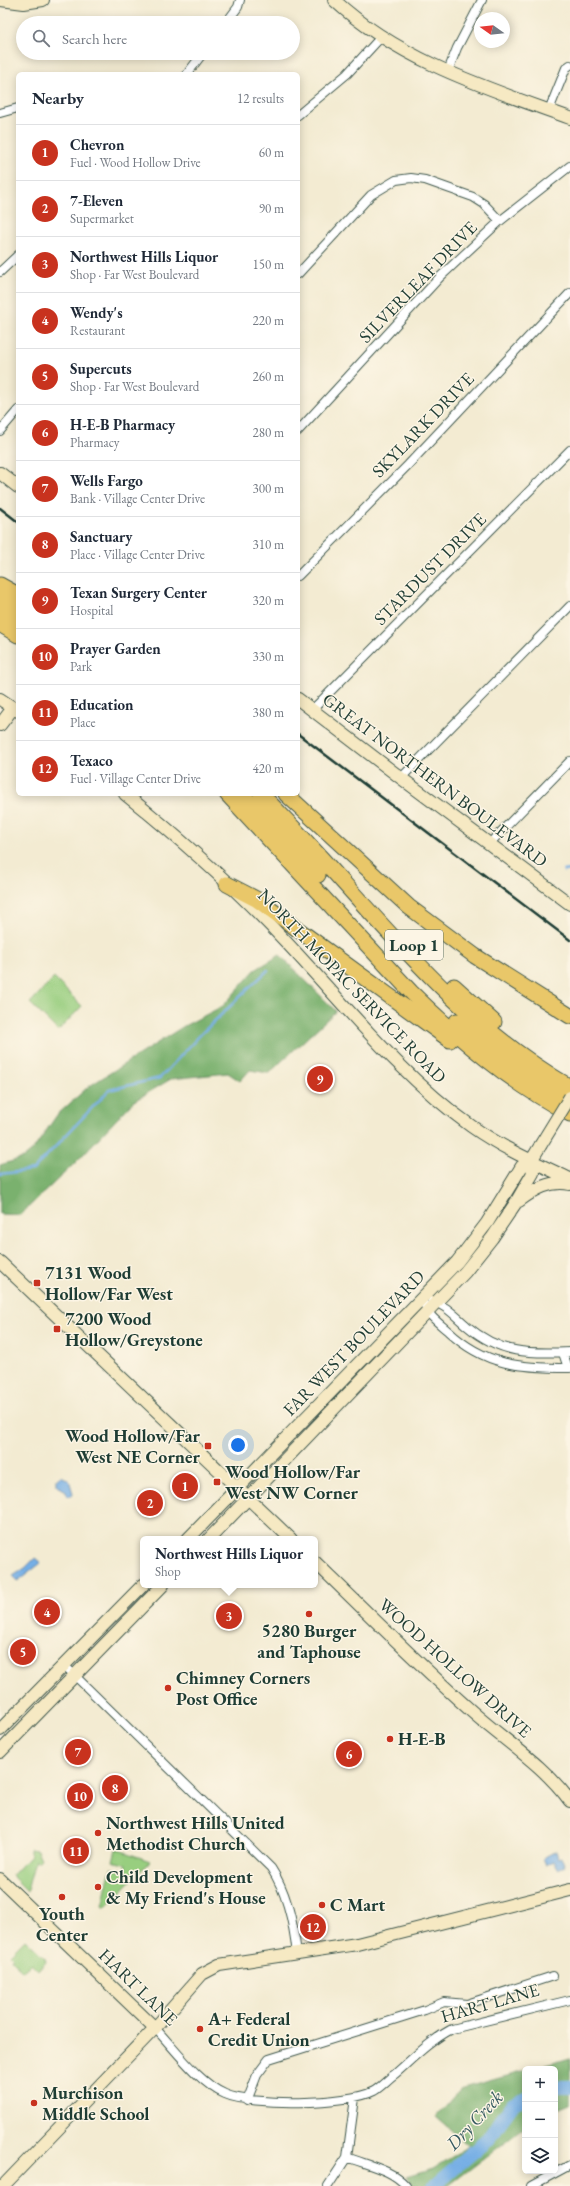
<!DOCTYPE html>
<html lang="en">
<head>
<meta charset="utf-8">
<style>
	:root { --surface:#fff; --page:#f2f2f3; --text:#1f2937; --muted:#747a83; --line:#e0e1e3; --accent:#c8321e }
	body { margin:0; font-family:"EB Garamond",serif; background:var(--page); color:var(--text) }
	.controls { position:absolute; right:12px; bottom:12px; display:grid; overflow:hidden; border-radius:6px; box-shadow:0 2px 10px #0003 }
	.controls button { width:36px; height:36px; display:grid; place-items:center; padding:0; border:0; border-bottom:1px solid var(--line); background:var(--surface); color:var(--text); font:20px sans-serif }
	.compass { position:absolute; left:474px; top:12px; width:36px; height:36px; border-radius:50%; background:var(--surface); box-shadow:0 2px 10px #0003; rotate:285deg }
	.you { position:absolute; left:238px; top:1445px; width:14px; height:14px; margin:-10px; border:3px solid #fff; border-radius:50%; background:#1a73e8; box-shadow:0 0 0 6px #1a73e833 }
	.badge { display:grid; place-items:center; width:26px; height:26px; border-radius:50%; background:var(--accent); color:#fff; font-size:13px; font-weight:700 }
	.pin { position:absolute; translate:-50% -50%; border:2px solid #fff; box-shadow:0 1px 4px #0006 }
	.popup { position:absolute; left:140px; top:1536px; width:178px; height:52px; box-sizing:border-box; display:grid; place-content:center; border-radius:6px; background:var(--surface); filter:drop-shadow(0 1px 3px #0005); font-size:13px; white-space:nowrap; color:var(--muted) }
	.popup b { font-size:15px; color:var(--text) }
	.popup::after { content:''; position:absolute; left:50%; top:100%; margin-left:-8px; border:8px solid transparent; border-top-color:var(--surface) }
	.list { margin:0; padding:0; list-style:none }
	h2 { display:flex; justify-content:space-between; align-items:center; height:52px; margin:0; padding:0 16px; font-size:17px }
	h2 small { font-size:13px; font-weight:400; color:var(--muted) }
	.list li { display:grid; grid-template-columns:26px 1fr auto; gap:12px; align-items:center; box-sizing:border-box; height:56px; padding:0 16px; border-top:1px solid var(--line) }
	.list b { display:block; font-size:15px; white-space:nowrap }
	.list p { margin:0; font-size:13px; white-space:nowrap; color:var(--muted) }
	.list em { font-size:13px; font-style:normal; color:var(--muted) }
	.icon { flex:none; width:22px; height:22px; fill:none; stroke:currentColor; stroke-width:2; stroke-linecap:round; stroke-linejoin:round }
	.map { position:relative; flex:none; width:570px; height:2186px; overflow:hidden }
	.search { position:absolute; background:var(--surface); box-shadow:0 2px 10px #0003; left:16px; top:16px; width:284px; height:44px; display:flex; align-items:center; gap:10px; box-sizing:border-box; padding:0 14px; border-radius:22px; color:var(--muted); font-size:15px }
	.panel { position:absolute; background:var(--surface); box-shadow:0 2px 10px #0003; left:16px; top:72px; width:284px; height:724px; border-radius:6px }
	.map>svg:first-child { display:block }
	.green { fill:#98ce7f; stroke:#5c865a }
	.forest { fill:#7ab16e; stroke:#4c7751 }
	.water { fill:#75aee5; stroke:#4a768c }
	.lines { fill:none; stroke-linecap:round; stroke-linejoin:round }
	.stream { stroke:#75aee5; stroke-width:2.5 }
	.river { stroke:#75aee5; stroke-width:14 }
	.street-casing { stroke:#3f574c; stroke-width:10 }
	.secondary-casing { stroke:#3f574c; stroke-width:14 }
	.highway-casing { stroke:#3f574c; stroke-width:17 }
	.street { stroke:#fff; stroke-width:8 }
	.secondary { stroke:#f6e9c3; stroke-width:12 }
	.highway { stroke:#e9c769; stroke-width:15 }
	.rail { stroke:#1f3d34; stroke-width:2.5 }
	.secondary-bridge-casing { stroke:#3f574c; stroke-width:14; stroke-linecap:butt }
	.secondary-bridge { stroke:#f6e9c3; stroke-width:12 }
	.poi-dot { fill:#c8321e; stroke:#fcf5e5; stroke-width:1.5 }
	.labels { text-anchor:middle; stroke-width:3; stroke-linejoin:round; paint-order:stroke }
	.shield { fill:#fcf5e5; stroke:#617469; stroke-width:1 }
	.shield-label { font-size:17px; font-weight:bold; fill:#1f3d34 }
	.street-label { font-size:18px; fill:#1f3d34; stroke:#fcf5e5 }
	.poi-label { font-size:18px; font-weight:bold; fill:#1f3d34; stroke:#fcf5e5; text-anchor:start }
	.water-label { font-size:19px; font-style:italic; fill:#345960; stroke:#fcf5e5 }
</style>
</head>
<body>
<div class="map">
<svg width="570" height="2186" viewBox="0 0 570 2186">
	<rect width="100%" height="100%" fill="#fcf5e5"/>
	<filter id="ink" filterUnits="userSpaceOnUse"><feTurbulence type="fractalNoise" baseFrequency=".025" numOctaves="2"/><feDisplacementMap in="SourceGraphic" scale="8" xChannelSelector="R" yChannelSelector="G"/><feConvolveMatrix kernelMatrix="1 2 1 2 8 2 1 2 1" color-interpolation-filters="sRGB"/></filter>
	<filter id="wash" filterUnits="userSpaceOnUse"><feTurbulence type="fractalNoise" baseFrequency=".012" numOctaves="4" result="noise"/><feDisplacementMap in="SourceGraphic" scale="16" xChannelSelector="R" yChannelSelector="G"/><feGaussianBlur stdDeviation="0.9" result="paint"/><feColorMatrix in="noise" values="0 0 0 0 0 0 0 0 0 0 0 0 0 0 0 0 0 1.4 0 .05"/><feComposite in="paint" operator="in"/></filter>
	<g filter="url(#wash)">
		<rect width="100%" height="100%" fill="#f3ebd2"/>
		<path class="green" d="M54,978L82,1006L58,1031L30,1003Z
			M30,1849L37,1850L41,1859L38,1862L35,1860L27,1891L12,1876L30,1856Z
			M116,1849L150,1861L105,1908L102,1906L111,1868L125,1871L127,1865L113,1861Z
			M25,1939L45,1958L46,1962L38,1971L31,1964L23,1971L11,1960L13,1957L10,1954Z"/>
		<path class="forest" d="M280,955L336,1011L269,1073L250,1070L240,1081L228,1073L171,1079L134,1101L74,1164L20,1215L0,1214V1165L23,1158L33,1150L57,1115L88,1087L184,1026L223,1006L255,970Z
			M570,2058V2104L555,2110V2069H532Z
			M525,2071V2127L448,2186H413L406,2177L433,2169L469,2146L436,2117L460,2089Z"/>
		<path class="water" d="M61,1476L69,1480L73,1493L72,1496H67L64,1490L57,1485V1479Z
			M35,1558L41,1563L18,1581L13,1576L25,1568Z
			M556,1851L558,1858L561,1857L565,1866L558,1869L554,1861L546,1865L543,1858Z"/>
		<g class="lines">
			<path class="stream" d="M564,871L570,870
				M0,1174L33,1170L109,1090L160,1078L202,1033L268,970"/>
			<path class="river" d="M555,2087H570
				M434,2186L487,2140L514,2103L525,2098"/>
		</g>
	</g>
	<g filter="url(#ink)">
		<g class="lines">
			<g class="street-casing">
				<path id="street" d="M226,23L238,7L240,0
					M448,71L457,48L482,0
					M187,74L203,53
					M549,110L566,68L570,65
					M0,113L18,108
					M298,115L347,74L381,37
					M0,272L18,255
					M298,274L371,195L396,180L411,178L425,180L473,197L484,204L500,221
					M0,431L18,410
					M298,431L440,277L500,221L570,166
					M298,576L408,465L570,293
					M312,710L570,450
					M401,778L570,606
					M490,843L570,761
					M422,1298C428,1316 434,1319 448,1331C485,1366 521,1368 570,1368
					M432,1301C446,1305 456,1317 467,1326C500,1354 529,1354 570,1352
					M563,1353L568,1368
					M64,1665L271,1868C288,1894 294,1925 297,1955
					M155,2028C174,2048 199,2083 225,2094C252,2106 347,2105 374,2091C381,2087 388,2079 395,2074C413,2058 431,2040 452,2029L570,2000
					M247,2101L257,2075L269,2059L425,2010L444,2002L467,2004L553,1976
					M347,2157C366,2165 392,2169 406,2186
					M328,2186L347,2157L355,2098
					M531,2186L570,2165"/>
			</g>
			<g class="secondary-casing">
				<path id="secondary" d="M1,0L24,3L43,0
					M334,0C400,61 487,88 570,118
					M0,473L18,487
					M0,699L18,711
					M298,699L401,778L570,904
					M0,725L13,708
					M125,794C182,840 238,890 287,943C346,1006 401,1076 471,1126C502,1148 536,1163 570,1179
					M519,1201C535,1189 550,1180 570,1184
					M0,1262L291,1539
					M188,1539L457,1262L487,1223L522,1166L531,1161L540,1146
					M209,1539L465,1272L492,1238L515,1204L533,1173L531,1161
					M315,1562C366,1611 416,1662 469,1709C503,1740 543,1764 570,1801
					M0,1730L143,1585
					M0,1752L163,1585
					M0,1879L155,2028
					M3,2186L155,2028L202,1974L219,1965L357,1944L570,1890"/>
			</g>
			<g class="highway-casing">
				<path id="highway" d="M0,585L18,595
					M0,597L18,607
					M0,612L18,623
					M0,624L18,635
					M227,794L411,992C460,1040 510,1082 570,1114
					M242,794L318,875
					M261,794C363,896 442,1013 570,1087
					M286,794L409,907L475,956L570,1016
					M227,884L256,899L450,1040
					M454,986L494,1022
					M457,1021L521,1072L570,1103"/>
			</g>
			<use href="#street" class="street"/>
			<use href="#secondary" class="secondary"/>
			<use href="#highway" class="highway"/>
			<path class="rail" d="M0,508L18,522
				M298,734L570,940"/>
			<g class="secondary-bridge-casing">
				<path id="secondary-bridge" d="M540,1146L570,1097"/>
			</g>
			<use href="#secondary-bridge" class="secondary-bridge"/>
		</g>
	</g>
	<g class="poi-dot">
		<rect x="33" y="1279" width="8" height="8" rx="2"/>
		<rect x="53" y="1325" width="8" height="8" rx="2"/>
		<rect x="204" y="1442" width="8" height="8" rx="2"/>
		<rect x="213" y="1478" width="8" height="8" rx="2"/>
		<circle cx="309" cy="1614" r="4"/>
		<circle cx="168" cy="1688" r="4"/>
		<circle cx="390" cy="1739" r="4"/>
		<circle cx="98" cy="1833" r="4"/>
		<circle cx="98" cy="1887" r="4"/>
		<circle cx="62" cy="1897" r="4"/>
		<circle cx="322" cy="1905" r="4"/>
		<circle cx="200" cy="2029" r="4"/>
		<circle cx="34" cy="2103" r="4"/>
	</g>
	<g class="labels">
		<rect class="shield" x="385" y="930" width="58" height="30" rx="3"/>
		<g class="shield-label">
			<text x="414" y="951">Loop 1</text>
		</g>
		<g class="street-label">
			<text transform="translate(418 282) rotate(-46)" y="6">SILVERLEAF DRIVE</text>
			<text transform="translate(423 425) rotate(-46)" y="6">SKYLARK DRIVE</text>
			<text transform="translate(430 569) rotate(-45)" y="6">STARDUST DRIVE</text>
			<text transform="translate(435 780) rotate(37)" y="6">GREAT NORTHERN BOULEVARD</text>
			<text transform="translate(352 986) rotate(46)" y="6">NORTH MOPAC SERVICE ROAD</text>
			<text transform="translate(354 1343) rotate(-46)" y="6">FAR WEST BOULEVARD</text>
			<text transform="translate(455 1668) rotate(42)" y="6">WOOD HOLLOW DRIVE</text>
			<text transform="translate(138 1987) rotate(44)" y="6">HART LANE</text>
			<text transform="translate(490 2003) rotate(-16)" y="6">HART LANE</text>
		</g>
		<g class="poi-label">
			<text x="45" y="1279">7131 Wood<tspan x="45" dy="21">Hollow/Far West</tspan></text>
			<text x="65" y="1325">7200 Wood<tspan x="65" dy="21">Hollow/Greystone</tspan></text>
			<text x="200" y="1442" text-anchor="end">Wood Hollow/Far<tspan x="200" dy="21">West NE Corner</tspan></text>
			<text x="225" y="1478">Wood Hollow/Far<tspan x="225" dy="21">West NW Corner</tspan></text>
			<text x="309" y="1637" text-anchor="middle">5280 Burger<tspan x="309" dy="21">and Taphouse</tspan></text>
			<text x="176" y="1684">Chimney Corners<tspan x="176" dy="21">Post Office</tspan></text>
			<text x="398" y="1745">H-E-B</text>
			<text x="106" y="1829">Northwest Hills United<tspan x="106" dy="21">Methodist Church</tspan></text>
			<text x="106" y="1883">Child Development<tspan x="106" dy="21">&amp; My Friend's House</tspan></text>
			<text x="330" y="1911">C Mart</text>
			<text x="62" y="1920" text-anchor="middle">Youth<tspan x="62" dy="21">Center</tspan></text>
			<text x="208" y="2025">A+ Federal<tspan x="208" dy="21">Credit Union</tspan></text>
			<text x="42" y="2099">Murchison<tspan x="42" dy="21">Middle School</tspan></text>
		</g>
		<g class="water-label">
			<text transform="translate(474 2120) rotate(-47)" y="7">Dry Creek</text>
		</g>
	</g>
</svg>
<div class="controls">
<button>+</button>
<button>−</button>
<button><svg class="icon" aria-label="layers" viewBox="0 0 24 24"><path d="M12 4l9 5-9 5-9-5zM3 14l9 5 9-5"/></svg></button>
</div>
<svg class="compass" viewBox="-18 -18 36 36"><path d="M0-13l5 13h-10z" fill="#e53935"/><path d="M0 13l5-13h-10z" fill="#747a83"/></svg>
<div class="you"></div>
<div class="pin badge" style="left:185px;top:1486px">1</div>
<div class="pin badge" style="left:150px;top:1503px">2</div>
<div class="pin badge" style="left:229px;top:1616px">3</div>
<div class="popup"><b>Northwest Hills Liquor</b>Shop</div>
<div class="pin badge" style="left:47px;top:1612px">4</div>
<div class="pin badge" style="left:23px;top:1652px">5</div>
<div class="pin badge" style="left:349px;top:1754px">6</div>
<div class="pin badge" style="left:78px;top:1752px">7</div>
<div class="pin badge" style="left:115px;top:1788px">8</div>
<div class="pin badge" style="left:320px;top:1079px">9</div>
<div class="pin badge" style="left:80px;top:1796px">10</div>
<div class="pin badge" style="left:76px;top:1851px">11</div>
<div class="pin badge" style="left:313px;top:1927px">12</div>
<div class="search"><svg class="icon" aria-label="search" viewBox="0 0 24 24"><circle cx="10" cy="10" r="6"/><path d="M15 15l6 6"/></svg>Search here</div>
<section class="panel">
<h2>Nearby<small>12 results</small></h2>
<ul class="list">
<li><span class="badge">1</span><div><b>Chevron</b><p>Fuel · Wood Hollow Drive</p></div><em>60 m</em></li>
<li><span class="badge">2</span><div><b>7-Eleven</b><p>Supermarket</p></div><em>90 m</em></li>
<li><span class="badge">3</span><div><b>Northwest Hills Liquor</b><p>Shop · Far West Boulevard</p></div><em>150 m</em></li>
<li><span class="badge">4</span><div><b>Wendy's</b><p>Restaurant</p></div><em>220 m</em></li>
<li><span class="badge">5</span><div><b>Supercuts</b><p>Shop · Far West Boulevard</p></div><em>260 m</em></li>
<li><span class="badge">6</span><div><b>H-E-B Pharmacy</b><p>Pharmacy</p></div><em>280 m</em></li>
<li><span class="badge">7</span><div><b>Wells Fargo</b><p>Bank · Village Center Drive</p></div><em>300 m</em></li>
<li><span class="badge">8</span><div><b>Sanctuary</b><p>Place · Village Center Drive</p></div><em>310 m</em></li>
<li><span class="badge">9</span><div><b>Texan Surgery Center</b><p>Hospital</p></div><em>320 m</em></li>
<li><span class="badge">10</span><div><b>Prayer Garden</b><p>Park</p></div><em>330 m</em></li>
<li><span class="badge">11</span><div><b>Education</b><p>Place</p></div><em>380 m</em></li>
<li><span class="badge">12</span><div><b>Texaco</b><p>Fuel · Village Center Drive</p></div><em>420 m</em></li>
</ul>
</section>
</div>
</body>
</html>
